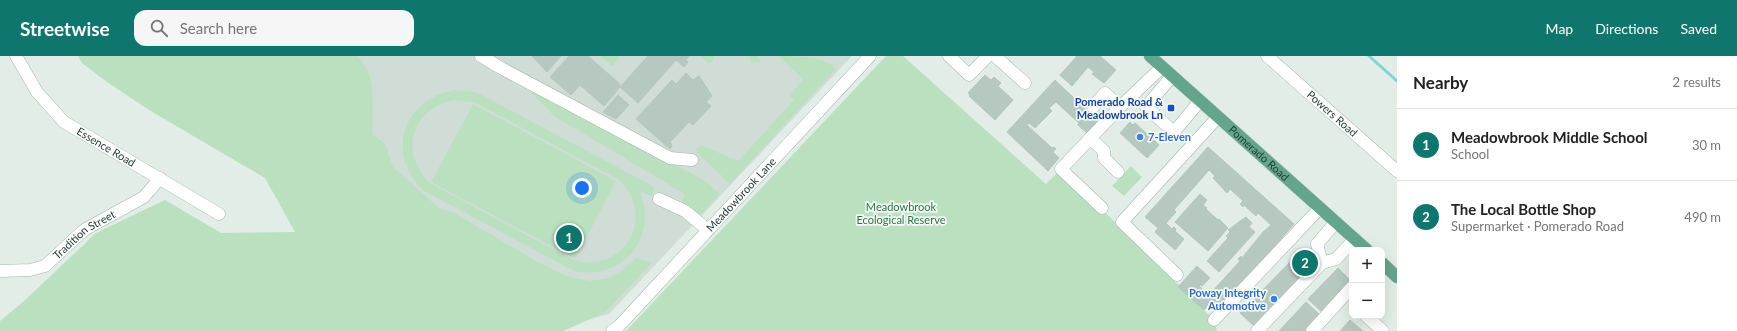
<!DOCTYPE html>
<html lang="en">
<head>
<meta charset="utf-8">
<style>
	:root { --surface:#fff; --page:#f6f6f6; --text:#222; --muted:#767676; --line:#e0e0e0; --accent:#0f766e }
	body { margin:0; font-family:Lato,sans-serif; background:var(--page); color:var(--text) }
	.controls { position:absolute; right:12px; bottom:12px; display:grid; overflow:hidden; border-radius:8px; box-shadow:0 4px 16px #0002 }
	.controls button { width:36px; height:36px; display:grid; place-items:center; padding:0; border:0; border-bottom:1px solid var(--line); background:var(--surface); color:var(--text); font:20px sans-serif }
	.you { position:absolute; left:582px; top:132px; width:14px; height:14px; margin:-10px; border:3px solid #fff; border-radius:50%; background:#1a73e8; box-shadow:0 0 0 6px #1a73e833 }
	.badge { display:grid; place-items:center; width:26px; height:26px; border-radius:50%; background:var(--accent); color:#fff; font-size:13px; font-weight:700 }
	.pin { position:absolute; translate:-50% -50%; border:2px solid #fff; box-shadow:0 1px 4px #0006 }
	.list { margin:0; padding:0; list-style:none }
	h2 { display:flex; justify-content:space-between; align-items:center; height:52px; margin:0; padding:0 16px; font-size:17px }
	h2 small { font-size:13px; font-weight:400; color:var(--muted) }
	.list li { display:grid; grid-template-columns:26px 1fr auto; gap:12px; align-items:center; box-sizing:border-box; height:72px; padding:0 16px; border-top:1px solid var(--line) }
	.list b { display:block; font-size:15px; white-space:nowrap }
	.list p { margin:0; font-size:13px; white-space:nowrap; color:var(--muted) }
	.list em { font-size:13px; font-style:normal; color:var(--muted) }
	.icon { flex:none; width:22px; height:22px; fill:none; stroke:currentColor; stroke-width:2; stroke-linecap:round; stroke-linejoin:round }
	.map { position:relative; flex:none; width:1397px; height:275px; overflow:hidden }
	header { display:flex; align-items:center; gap:24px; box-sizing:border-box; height:56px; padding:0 20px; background:var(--accent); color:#fff }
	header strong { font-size:19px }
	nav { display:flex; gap:22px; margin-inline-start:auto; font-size:14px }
	.search { width:280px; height:36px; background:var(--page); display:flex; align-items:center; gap:10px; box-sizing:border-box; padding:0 14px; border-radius:12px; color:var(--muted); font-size:15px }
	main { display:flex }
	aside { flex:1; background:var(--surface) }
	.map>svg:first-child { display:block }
	.built { fill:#d0ddd6 }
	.green { fill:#bae0c0; fill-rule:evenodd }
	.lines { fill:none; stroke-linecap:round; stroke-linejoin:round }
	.stream { stroke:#87d2d5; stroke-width:3 }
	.building { fill:#b7c8c0; stroke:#b4c7bd }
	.minor-casing { stroke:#a4b6ae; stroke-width:13 }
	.major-casing { stroke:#c1cac6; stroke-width:13 }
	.minor { stroke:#fff; stroke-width:12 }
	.major { stroke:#64a58d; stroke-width:12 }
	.transit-dot { fill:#1a4fb4; stroke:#f3f9f6; stroke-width:1.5 }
	.shop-dot { fill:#3f7fe0; stroke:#f3f9f6; stroke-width:1.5 }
	.labels { text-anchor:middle; stroke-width:3.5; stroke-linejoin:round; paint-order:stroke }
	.transit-label { font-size:11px; font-weight:bold; fill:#164399; stroke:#f3f9f6; text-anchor:end }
	.street-label { font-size:11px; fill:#214034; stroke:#f3f9f6 }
	.shop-label { font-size:11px; font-weight:bold; fill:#366cbe; stroke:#f3f9f6; text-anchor:start }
	.park-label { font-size:11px; fill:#29793f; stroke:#f3f9f6 }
</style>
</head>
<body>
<header>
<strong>Streetwise</strong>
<div class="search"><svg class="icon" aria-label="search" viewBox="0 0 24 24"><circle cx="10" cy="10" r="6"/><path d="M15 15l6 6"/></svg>Search here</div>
<nav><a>Map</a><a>Directions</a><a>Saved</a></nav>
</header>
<main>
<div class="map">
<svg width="1397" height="275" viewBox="0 0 1397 275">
	<rect width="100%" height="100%" fill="#e2ede7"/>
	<path class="built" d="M247,0H852L609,258L587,264L563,275Z"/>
	<path class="green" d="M78,0H357C378,18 372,54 372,78L385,87L393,111L439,152L455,157L534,204L566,220L590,225L608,222L620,216L636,202L652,207L604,257L563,275H0V265L24,245L96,177L165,144L221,177L295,176L265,122L149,54L107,26L82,7Z
		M600,0H619V3L612,10Z
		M700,0H714L712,6L708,7Z
		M750,0H758L761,6L751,7Z
		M779,0C797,0 826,0 836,13L730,128L697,96L696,92L701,89L738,105L794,44L790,40L803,23Z
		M886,0H903L1046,128L1061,113L1214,264L1217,275H626Z
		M525,30L704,124L720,138L700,159L693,153L682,146L685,138L554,60Z
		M455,34L469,35L480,38L655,131L651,140L640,135C658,181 624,225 574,215L424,135C385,99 402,43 455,34ZM455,44L476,47L619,124C657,161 625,218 573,204L430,127C398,97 412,51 455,44Z
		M473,48L616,125L575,203L431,126Z
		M1131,110L1142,121L1124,140L1112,130Z"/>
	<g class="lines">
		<path class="stream" d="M1369,0L1397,25"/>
	</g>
	<path class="building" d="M532,0H561L547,16Z
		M569,0H588L620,28L619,30L620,31L604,50L580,29L571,39L550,21Z
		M648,0H689L686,4L688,6L684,11L676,4L638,47L620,31Z
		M1077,0H1100L1116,14L1104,27L1092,18L1094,16L1088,11L1072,30L1060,19Z
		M686,17L693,24L699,20L712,40L706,46L711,50L693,69L689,66L670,86L672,89L670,93L636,63L672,24L676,28Z
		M985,19L991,24L994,21L1001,27L998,30L1013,44L995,64L969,40L970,39L968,37Z
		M1055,24L1099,66L1088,78L1078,69L1079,67L1056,46L1049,52L1052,55L1035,72L1029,67L1027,69L1052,92L1054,91L1056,93L1053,96L1059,102L1048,115L1007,76Z
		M618,39L629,49L616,63L603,56Z
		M1130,66L1133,69L1135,67L1159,89L1147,102L1120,77Z
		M1208,91L1294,168L1219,253L1211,246L1204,254L1178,231L1197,210L1210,222L1202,230L1200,229L1199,230L1209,239L1240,205L1238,203L1241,200L1242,202L1263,176L1271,169L1258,157L1256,160L1244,149L1243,151L1240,148L1243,145L1230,133L1227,137L1213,122L1215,120L1209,114L1174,154L1176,156L1166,167L1172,173L1174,171L1176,173L1175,175L1184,183L1175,194L1155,176L1158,172L1145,161Z
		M1200,138L1207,144L1203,149L1207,152L1206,153L1218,164L1219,163L1228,172L1208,195L1175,166Z
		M1246,161L1252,167L1249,171L1255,176L1219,216L1207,205L1228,182L1226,180L1230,176L1228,174Z
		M1300,196L1311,205V210L1254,270L1240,257Z
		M1338,212L1352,226L1323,257L1308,243Z
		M1306,246L1321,260L1307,275H1279Z
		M1350,264L1363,275H1340Z"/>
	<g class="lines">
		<g class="minor-casing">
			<g id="minor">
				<path id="s1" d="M16,0L37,36L64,66L219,158"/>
				<path d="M481,0L501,12L670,102L692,104"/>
				<path d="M949,0L969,19L988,0"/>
				<path d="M995,0L1025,27"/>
				<path id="s2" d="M1267,0L1397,115"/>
				<path d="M1172,20L1146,51L1174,76L1200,45"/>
				<path d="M1093,51L1105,37L1120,51L1162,11"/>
				<path d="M1090,82L1104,95V102L1118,116"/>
				<path d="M659,143L685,155L708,174"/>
				<path d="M1102,152L1061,113L1120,51"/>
				<path d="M1322,207L1336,203L1355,183"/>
				<path id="s3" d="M0,215L30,214L45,210L84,174L144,141L160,122"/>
				<path d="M1177,219L1122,166L1218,61"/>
				<path d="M1366,260L1383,275"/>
				<path d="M1214,264L1320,152"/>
				<path id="s4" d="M612,275L619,270L870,0"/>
				<path d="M1257,275L1322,207L1317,188L1336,166"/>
				<path d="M1312,275L1352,231"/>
			</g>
		</g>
		<g class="major-casing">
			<g id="major">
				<path id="s5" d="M1150,0L1367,194"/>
				<path d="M1382,207L1397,221"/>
			</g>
		</g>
		<use href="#minor" class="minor"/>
		<use href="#major" class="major"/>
	</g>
	<rect class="transit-dot" x="1167" y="48" width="8" height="8" rx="2"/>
	<g class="shop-dot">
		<circle cx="1140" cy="81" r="4"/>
		<circle cx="1274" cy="243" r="4"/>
	</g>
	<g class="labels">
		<g class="transit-label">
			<text x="1163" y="50">Pomerado Road &amp;<tspan x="1163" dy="13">Meadowbrook Ln</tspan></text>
		</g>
		<g class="street-label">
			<text dy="4" stroke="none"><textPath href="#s2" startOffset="87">Powers Road</textPath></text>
			<text dy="4" stroke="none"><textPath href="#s1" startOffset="131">Essence Road</textPath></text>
			<text dy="4" stroke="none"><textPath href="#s5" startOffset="146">Pomerado Road</textPath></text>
			<text dy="4" stroke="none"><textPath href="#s4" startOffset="188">Meadowbrook Lane</textPath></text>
			<text dy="4" stroke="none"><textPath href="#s3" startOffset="96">Tradition Street</textPath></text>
		</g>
		<g class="shop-label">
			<text x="1148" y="85">7-Eleven</text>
			<text x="1266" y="241" text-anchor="end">Poway Integrity<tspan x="1266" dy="13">Automotive</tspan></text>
		</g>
		<g class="park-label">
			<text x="901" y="155">Meadowbrook<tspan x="901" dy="13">Ecological Reserve</tspan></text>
		</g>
	</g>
</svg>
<div class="controls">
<button>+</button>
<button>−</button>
</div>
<div class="you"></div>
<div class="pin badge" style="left:569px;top:182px">1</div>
<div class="pin badge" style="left:1305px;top:207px">2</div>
</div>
<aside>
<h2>Nearby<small>2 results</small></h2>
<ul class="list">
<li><span class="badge">1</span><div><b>Meadowbrook Middle School</b><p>School</p></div><em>30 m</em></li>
<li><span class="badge">2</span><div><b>The Local Bottle Shop</b><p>Supermarket · Pomerado Road</p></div><em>490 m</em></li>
</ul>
</aside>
</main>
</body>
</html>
